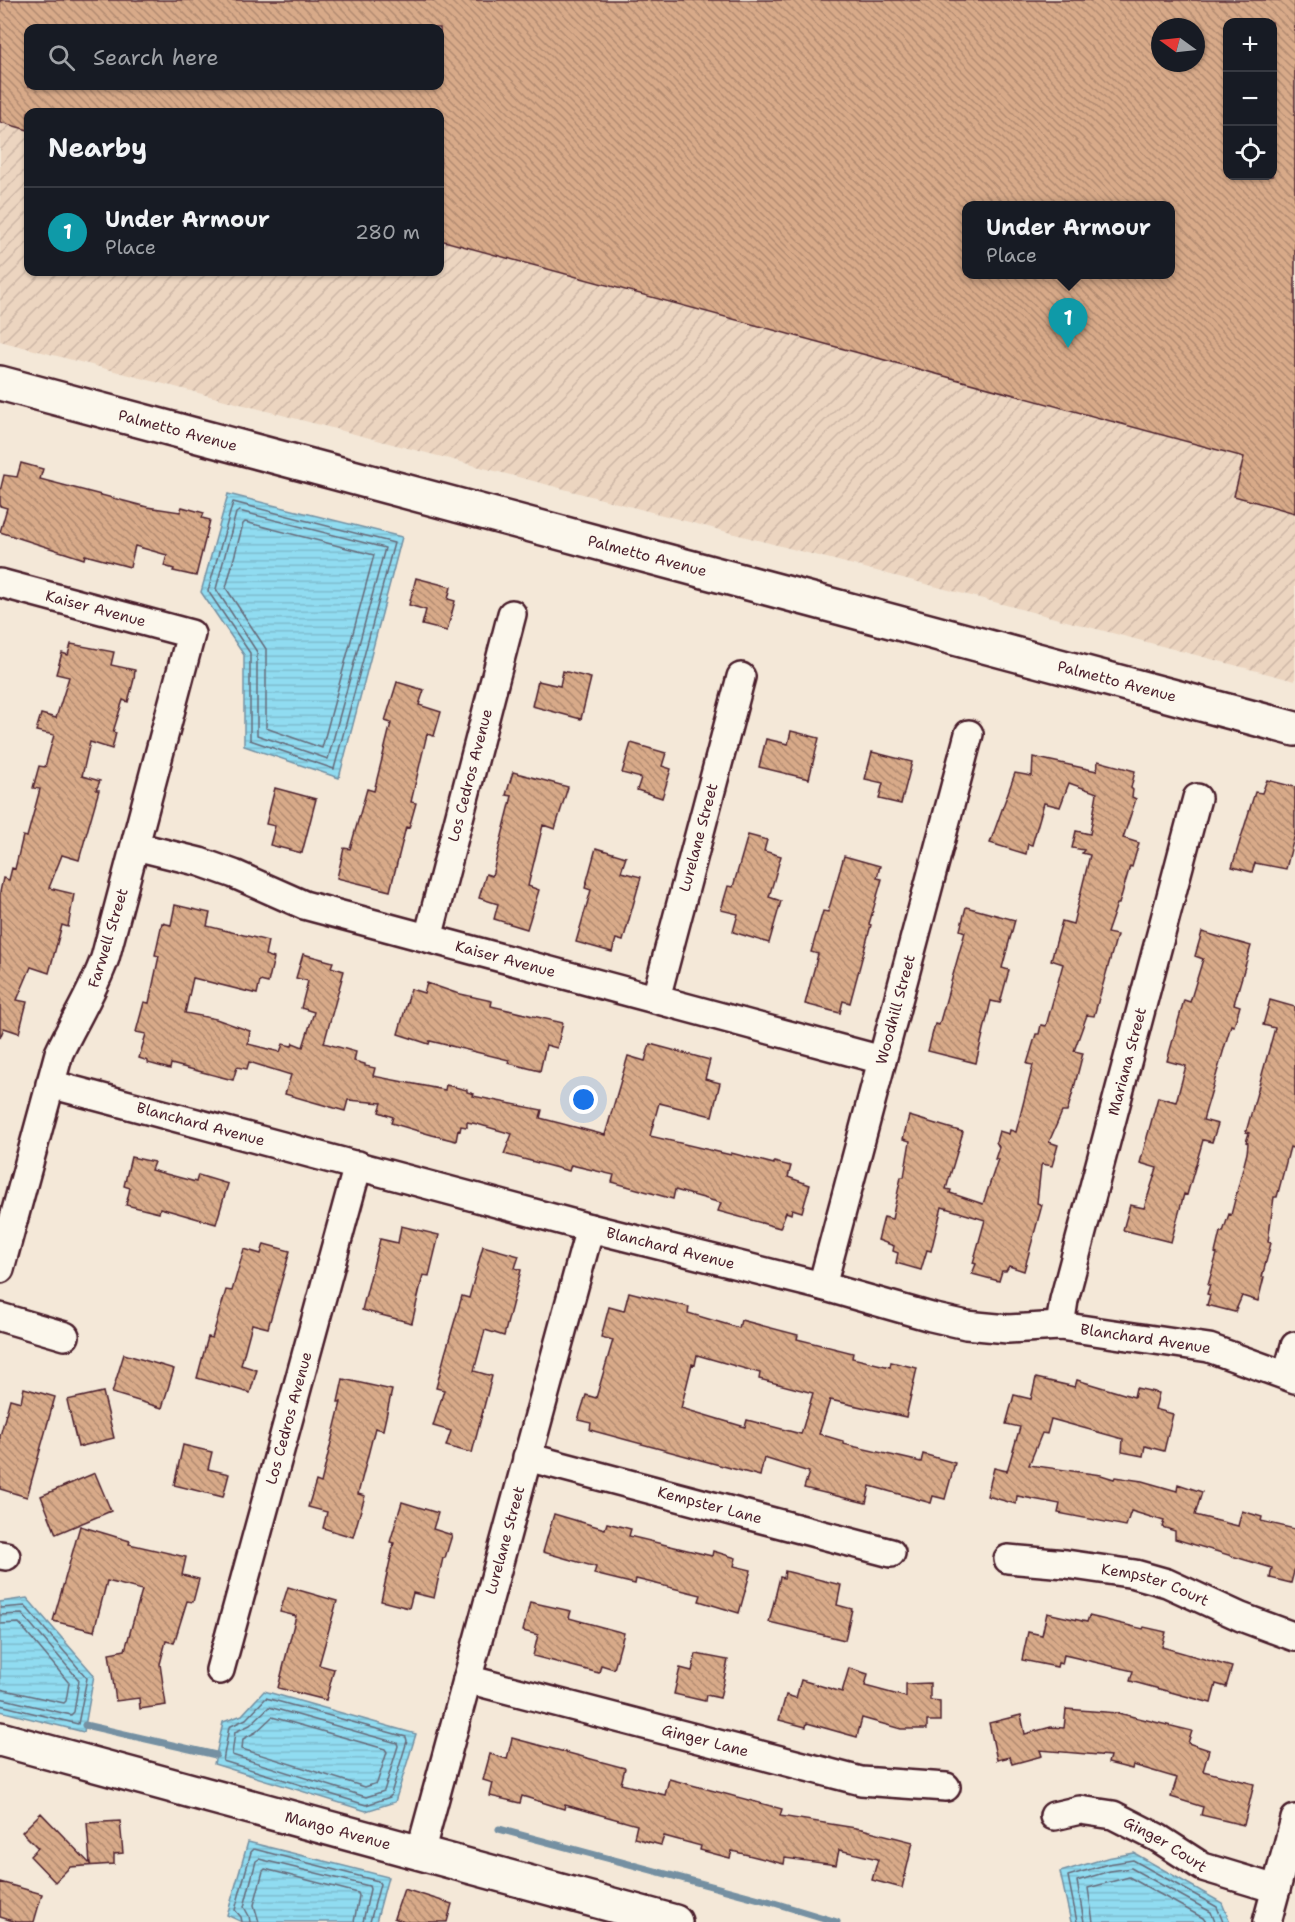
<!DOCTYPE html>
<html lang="en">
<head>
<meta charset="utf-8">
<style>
	:root { --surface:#171b24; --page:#20242c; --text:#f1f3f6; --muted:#9ea1a6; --line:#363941; --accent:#1f6fb2 }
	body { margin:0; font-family:"Shantell Sans",sans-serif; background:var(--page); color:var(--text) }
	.controls { position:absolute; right:18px; top:18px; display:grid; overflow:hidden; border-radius:12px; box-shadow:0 2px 4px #0004 }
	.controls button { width:54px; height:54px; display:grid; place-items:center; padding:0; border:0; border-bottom:2px solid var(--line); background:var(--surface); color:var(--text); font:30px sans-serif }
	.compass { position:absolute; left:1151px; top:18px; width:54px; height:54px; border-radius:50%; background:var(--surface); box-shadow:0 2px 4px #0004; rotate:285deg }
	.you { position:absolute; left:584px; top:1100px; width:21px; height:21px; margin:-15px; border:4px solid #fff; border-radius:50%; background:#1a73e8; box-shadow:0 0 0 9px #1a73e833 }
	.badge { display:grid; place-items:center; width:39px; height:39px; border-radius:50%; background:var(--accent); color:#fff; font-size:20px; font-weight:700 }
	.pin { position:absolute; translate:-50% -50px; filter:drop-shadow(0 2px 3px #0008) }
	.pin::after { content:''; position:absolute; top:32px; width:21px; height:18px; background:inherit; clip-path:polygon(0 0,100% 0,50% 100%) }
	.popup { position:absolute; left:962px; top:201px; width:213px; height:78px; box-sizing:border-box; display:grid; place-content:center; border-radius:12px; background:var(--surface); filter:drop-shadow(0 2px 4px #0005); font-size:20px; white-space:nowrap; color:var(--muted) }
	.popup b { font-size:22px; color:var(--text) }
	.popup::after { content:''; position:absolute; left:50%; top:100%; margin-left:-12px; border:12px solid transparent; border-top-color:var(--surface) }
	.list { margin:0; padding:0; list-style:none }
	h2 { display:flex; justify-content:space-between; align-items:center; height:78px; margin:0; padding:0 24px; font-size:26px }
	h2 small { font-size:20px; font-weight:400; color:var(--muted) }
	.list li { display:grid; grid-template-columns:39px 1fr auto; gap:18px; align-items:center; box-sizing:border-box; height:90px; padding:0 24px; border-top:2px solid var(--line) }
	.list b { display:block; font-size:22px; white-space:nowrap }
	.list p { margin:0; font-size:20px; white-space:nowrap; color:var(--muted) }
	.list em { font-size:20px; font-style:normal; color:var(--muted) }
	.icon { flex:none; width:33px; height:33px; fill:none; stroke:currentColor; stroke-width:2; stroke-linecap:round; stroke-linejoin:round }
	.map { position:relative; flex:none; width:1295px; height:1922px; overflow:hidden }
	.search { position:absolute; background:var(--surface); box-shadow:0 2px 4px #0004; left:24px; top:24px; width:420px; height:66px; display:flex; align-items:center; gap:15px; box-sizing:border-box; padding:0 21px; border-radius:12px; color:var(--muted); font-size:22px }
	.panel { position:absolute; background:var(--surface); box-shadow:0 2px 4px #0004; left:24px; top:108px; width:420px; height:168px; border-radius:12px }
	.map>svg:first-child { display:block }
	.industrial { fill:url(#industrial-furrows); fill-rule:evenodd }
	.water { fill:url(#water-rules); stroke:#7490a2; stroke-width:1.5 }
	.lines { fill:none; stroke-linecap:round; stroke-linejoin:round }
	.shore { stroke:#666b7a; stroke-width:1.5 }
	.stream { stroke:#7490a2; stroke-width:7 }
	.building { fill:url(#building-back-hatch); stroke:#4a1f2b; stroke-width:1.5; fill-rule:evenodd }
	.street-casing { stroke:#4a1f2b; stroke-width:32 }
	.secondary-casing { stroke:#4a1f2b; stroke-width:38 }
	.street { stroke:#fbf7ec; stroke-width:27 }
	.secondary { stroke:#fbf7ec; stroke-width:33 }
	.labels { text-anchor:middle; stroke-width:6; stroke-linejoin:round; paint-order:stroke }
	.street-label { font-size:15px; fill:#4a1f2b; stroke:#fbf7ec }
</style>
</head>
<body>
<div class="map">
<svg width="1295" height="1922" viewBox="0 0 1295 1922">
	<defs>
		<pattern id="industrial-furrows" width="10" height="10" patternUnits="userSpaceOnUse" patternTransform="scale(1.5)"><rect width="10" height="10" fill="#ecd5c0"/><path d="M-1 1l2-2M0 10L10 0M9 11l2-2" fill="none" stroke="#ccb6a5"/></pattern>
		<pattern id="water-rules" width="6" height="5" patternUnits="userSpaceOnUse" patternTransform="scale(1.5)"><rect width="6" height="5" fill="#90dcf1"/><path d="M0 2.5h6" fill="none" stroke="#7ebccf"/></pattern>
		<pattern id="building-back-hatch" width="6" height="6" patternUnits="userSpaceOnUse" patternTransform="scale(1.5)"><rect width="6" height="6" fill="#d8aa89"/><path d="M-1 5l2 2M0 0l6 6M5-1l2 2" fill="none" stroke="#b18a70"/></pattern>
	</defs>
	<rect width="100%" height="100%" fill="#f4e8d8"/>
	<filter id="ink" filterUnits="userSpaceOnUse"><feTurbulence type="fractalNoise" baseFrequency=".0167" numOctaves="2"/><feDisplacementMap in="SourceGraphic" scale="12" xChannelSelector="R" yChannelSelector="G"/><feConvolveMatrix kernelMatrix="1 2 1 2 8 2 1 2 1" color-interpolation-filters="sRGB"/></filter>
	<g filter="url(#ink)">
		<path class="industrial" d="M0,0H1295V681L0,341ZM1228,22H1272V176H1228ZM1160,27H1196V63H1160ZM28,28H440V86H28ZM28,112H440V272H28ZM966,206H1170V274H966Z"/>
		<path class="water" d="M228,494L402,537L339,778L244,746V655L201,592Z
			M27,1598L94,1675L84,1732L0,1711V1602Z
			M264,1691L416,1734L395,1802L366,1811L214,1764L223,1722L242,1715Z
			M248,1842L388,1877L376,1922H242L227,1915Z
			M1134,1853L1222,1903L1230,1922H1071L1060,1872L1107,1858Z"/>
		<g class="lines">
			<path class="shore" d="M233,502L394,543L334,769L250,740V653L208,591Z
				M239,511L385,548L328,759L257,735V652L216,589L236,513Z
				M245,522L374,555L322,748L266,728V649L226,588L243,524Z
				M0,1608L25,1606L87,1678L78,1724L0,1705
				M0,1615L22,1614L79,1680L74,1712L71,1715L0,1698
				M0,1624L19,1623L69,1683L66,1701L64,1703L0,1689
				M266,1698L406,1737L407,1741L390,1797L366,1805L223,1761L229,1727L246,1719Z
				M269,1707L397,1743L398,1746L384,1791L366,1797L232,1755L235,1732L250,1725Z
				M272,1717L385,1749L387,1752L377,1783L365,1787L242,1749L243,1739L256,1732Z
				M242,1922L241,1917L235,1910L251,1852L254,1849L378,1881L380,1884L370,1922
				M250,1922L249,1916L244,1907L256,1861L259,1859L369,1886L370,1889L363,1922
				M259,1922L254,1905L263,1871L265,1869L358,1893L359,1896L354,1922
				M1077,1922L1068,1876L1108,1864L1133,1860L1217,1907L1223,1922
				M1084,1922L1077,1881L1110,1871L1131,1868L1211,1912L1215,1922
				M1093,1922L1088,1888L1129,1877L1203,1918L1206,1922"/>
			<path class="stream" d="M85,1725L216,1755
				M499,1829L771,1902L837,1922"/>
		</g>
		<path class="building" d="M0,0H1295V513L1234,496L1244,457L440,240V112H28V130L0,122ZM1227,22H1272V176H1227ZM1160,27H1196V63H1160ZM28,28H440V86H28ZM966,206H1170V274H966Z
			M21,463L43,469L40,479L147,507L180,512L182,507L204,513L202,518L210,520L196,576L173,571L174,569L164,566L167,555L135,546L130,567L85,555L84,559L0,532L7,508L0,506V491L4,475L17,477Z
			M416,578L451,587L448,599L455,601L447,631L422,625L426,610L409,605Z
			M71,644L114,652L111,665L135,670L134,679L128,702L123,700L113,732L116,733L112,749L90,742L82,776L100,781L96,790H99L79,860L62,855L49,888L74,894L68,927L62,925L49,973L31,967L17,1000L27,1002L19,1033L4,1028L0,1038V892L3,878L9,880L12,868L15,869L23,836L27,837L40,789L33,788L39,766L45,767L54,735L36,731L41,714L56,718L69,677L56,674L62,653L68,655Z
			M563,671L591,678L581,719L532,706L538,681L560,686Z
			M397,682L424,690L419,705L441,712L434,736L427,734L411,802L416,803L409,828L406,827L390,891L337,878L344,848L350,849L367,789L374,791L391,723L385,721Z
			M791,731L819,738L809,779L759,767L766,739L788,744Z
			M631,743L666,753L662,766L671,769L662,798L637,790L641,778L622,773Z
			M872,752L912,762L901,804L879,799L883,783L865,779Z
			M1033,757L1097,771L1098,761L1135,771L1131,788L1133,790L1132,797L1136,799L1123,838L1139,843L1132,867L1130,866L1119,904H1117L1107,933L1117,935L1094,1016L1087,1015L1074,1051L1083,1053L1074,1088L1067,1112H1062L1049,1142L1058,1145L1052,1166L1042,1164L1041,1166L1037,1203L1042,1205L1024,1271L1009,1266L1006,1271H1002L999,1281L972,1274L976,1264L973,1263L985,1220L942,1207L931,1251L927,1250L921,1270L896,1263L898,1253L893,1251L894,1246L878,1240L884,1217L892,1219L901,1177H904L910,1141L903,1139L909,1116L963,1132L946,1189L951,1190L950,1193L983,1204L998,1159H995L999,1147L996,1142L999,1131L1009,1134L1010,1130L1016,1132L1033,1065L1027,1064L1036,1034H1039L1041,1025L1046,1026L1063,964L1051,960L1062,921L1073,924L1090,855L1082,853L1084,850L1072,848L1076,831L1090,834L1097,793L1069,783L1060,807L1044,803L1032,845L1028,844L1026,854L990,843L1015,773L1032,776Z
			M513,772L568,787L555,829L543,825L528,886L539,890L527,929L494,919L498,904L479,898L486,874L492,876L512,796L506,795Z
			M1267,780L1295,787V834L1286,869L1255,863L1252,872L1232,867L1255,792L1262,793Z
			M275,788L316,799L302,853L270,845L275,826L266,824Z
			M748,835L767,840L764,851L781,856L769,897L781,901L769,943L733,932L738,914L721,910L728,886L733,887Z
			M596,848L626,857L621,872L641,877L623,941L616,939L612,952L576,942L591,890L585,888Z
			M844,856L880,866L877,878L882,879L869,924L871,925L850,1003L843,1001L840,1013L805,1004L818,954L811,952L823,911L828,912Z
			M175,905L210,913L207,926L268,941L265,955L274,958L268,983L260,981L257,994L193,978L185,1013L216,1019L250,1031L248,1044L280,1052L283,1044L292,1046L293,1043L303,1047L314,1012L301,1008L308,981L296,978L303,954L333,962L331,967L344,971L324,1043L356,1052L354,1061L365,1064V1066L375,1068L373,1076L445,1090L446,1085L467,1090V1092L474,1094L473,1096L542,1110L540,1118L605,1135L628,1056L645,1061L650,1044L710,1060L705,1079L720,1083L712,1116L659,1103L650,1136L731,1155V1153L774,1164V1162L791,1166L788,1177L810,1185L802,1212L792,1209L791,1214L786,1212L780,1228L718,1211L721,1203L675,1190L673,1199L612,1182L614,1175L571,1165L569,1171L504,1154L512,1134L477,1124L467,1122V1127L461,1126L460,1131L458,1130L456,1141L432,1135L391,1123L393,1117L379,1112L382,1103L348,1100L345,1111L285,1094L291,1075L249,1062L247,1069L237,1067L233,1080L171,1064L170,1069L148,1063V1061L139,1058L146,1034L136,1032L144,1002L149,1003L159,956L155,955L162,923L171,925Z
			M966,907L1015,920L1002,968L1009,970L1000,1003L991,1001L976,1063L928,1051L935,1024L939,1025L965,932L960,930Z
			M1202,932L1251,946L1234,1004L1240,1006L1234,1026L1231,1025L1203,1120L1218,1124L1212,1142L1203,1140L1187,1195L1184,1194L1171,1242L1123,1230L1130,1205L1144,1208L1157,1168L1140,1163L1158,1097L1176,1102L1186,1066L1167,1061L1184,1000L1190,1002L1203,959L1195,956Z
			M427,983L456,993L492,1001L491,1006L563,1023L557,1048L546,1045L540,1071L508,1063L509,1060L430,1041L429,1044L398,1034L411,989L424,993Z
			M1270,1000L1295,1007V1149L1290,1147L1277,1197H1274L1268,1242L1271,1243L1262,1277H1264L1258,1301L1242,1296L1235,1312L1207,1305L1210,1295L1207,1294L1210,1285H1208L1217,1254L1215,1253L1220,1232H1223L1229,1214L1231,1215L1247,1153L1248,1143L1246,1142L1249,1133L1246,1132L1275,1028L1263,1025Z
			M131,1157L154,1162L151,1170L196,1182L198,1175L228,1184L216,1224L160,1208L159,1213L126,1205L130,1188L124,1186Z
			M401,1226L439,1235L429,1276L423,1275L412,1323L362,1310L380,1239L398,1243Z
			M264,1244L290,1251L268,1328L252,1324L241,1365L257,1370L250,1393L197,1378L208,1337L212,1338L226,1290L232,1291L244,1249L261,1254Z
			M483,1246L519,1256L515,1268L521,1270L504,1336L485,1330L474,1371L492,1376L472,1453L446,1446L451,1431L433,1426L444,1390L436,1388L445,1354L462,1296L469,1298Z
			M629,1292L689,1307L688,1313L739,1328L741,1320L798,1335L797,1339L853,1353L852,1358L890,1367L891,1362L917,1368L906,1417L830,1400L819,1434L843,1441V1444L921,1462L923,1454L955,1463L945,1499L933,1496L931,1503L870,1486L866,1503L804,1488L809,1472L764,1458L760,1476L590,1430L591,1423L578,1420L586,1395L596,1398L613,1340L601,1337L609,1307L624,1311ZM697,1355L760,1373L759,1379L813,1393L801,1434L747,1420L745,1427L681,1408L692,1364L695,1365Z
			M124,1354L174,1369L162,1408L112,1393Z
			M1036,1378L1075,1387L1077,1380L1134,1397L1136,1388L1159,1393L1155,1409L1173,1414L1164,1451L1145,1446L1143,1456L1122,1452L1123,1439L1051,1419L1047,1434L1042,1433L1029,1465L1101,1475L1114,1479L1115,1477L1142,1481L1177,1491L1178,1484L1202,1492L1195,1515L1238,1526L1242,1511L1262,1517L1261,1521L1295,1529V1568L1291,1583L1270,1578L1272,1568L1175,1539V1531L1162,1527L1164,1521L1131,1511L1126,1526L1058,1513L1060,1504L1017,1496L1016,1504L987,1496L994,1468L1007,1471L1020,1427L1006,1424L1014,1395L1031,1399Z
			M343,1379L392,1390L383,1430L375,1428L358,1494L365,1496L353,1537L323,1528L327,1512L308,1507L316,1481L321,1483L341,1402H338Z
			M24,1388L55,1397L27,1497L0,1489V1436L10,1399L21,1402Z
			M103,1392L114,1438L78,1447L67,1400Z
			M183,1445L212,1452L208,1469L229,1474L223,1497L174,1485Z
			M95,1473L111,1511L56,1534L41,1496Z
			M402,1502L438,1513L433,1529L452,1535L445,1558H443L434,1598L413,1593L409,1608L381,1601L394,1543L390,1542Z
			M554,1514L605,1529L607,1523L631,1529L629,1536L712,1556L713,1551L736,1558L734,1566L751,1570L739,1613L699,1601L701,1595L636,1579L635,1584L594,1574L596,1567L543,1552Z
			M80,1526L130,1541L129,1544L186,1557L182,1575L199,1579L193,1602L187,1601L174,1643L166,1641L160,1664L166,1705L140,1709L139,1698L116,1701L109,1653L125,1650L142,1590L107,1581L94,1631L53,1621Z
			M785,1571L841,1585L837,1605L852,1609L845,1640L769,1622L780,1577L784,1578Z
			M288,1587L337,1601L319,1665L334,1669L326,1700L278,1688L296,1616L280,1612Z
			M530,1602L571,1611L569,1618L624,1633L614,1669L601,1665L599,1673L533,1656L538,1635L523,1631Z
			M1047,1613L1087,1622L1089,1616L1143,1629L1144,1627L1166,1632L1162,1647L1232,1667L1226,1687L1216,1684L1211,1703L1130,1681L1133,1671L1064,1655L1062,1664L1058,1663L1057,1667L1022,1660L1028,1632L1042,1635Z
			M696,1654L728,1660L720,1698L706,1695L705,1701L674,1694L680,1668L692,1671Z
			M849,1668L868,1674L865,1686L906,1697V1684L930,1683V1700L940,1701V1721H927V1729H901L862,1718L857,1737L807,1723L806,1727L779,1720L786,1695L796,1698L801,1680L842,1692Z
			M1066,1709L1118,1713L1192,1731L1188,1743L1209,1750L1203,1771L1254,1784L1244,1825L1201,1815L1203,1807L1171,1797L1177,1778L1133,1765L1132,1769L1108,1763L1110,1756L1040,1750L1042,1756L1012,1764L1010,1757L997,1760L989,1723L1021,1715L1025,1734L1051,1727L1064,1728Z
			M512,1738L625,1768L621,1784L665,1795L669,1779L782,1809L780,1816L862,1829L913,1842L902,1888L872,1880L878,1859L839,1850L836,1865L785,1858L784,1864L732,1851L730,1858L700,1850L701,1846L664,1836L661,1845L634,1838L637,1825L565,1805L564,1809L522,1796L520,1803L490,1796L493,1783L483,1780L490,1754L507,1759Z
			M41,1813L90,1864L87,1823L120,1821L123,1853L114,1854V1864L70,1867L55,1882L30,1856L38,1848L22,1832Z
			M0,1882L42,1894L34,1922H16L0,1917Z
			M404,1889L452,1904L447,1922H404L394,1918Z"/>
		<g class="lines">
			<g class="street-casing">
				<g id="street">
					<path id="s1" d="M0,583L191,634L105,958C93,992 74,1021 59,1053L0,1269"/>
					<path id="s2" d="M135,846L200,862L234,874L304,905L882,1060"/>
					<path id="s3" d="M428,938L512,614"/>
					<path id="s4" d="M656,998L741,677"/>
					<path id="s5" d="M50,1084L590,1228L822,1286L931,1317L966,1325L1008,1329L1060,1326L1209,1348L1295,1379"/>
					<path id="s6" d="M822,1286L969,734"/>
					<path d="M0,1317L65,1336"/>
					<path id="s7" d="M1060,1326L1064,1300L1197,798"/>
					<path d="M1287,1375L1295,1346"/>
					<path id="s8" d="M527,1457L891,1553"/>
					<path d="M0,1555L6,1556"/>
					<path id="s9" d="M1008,1559L1066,1564L1135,1574L1167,1583L1241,1617L1295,1637"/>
					<path id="s10" d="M220,1670L358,1165"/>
					<path id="s11" d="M467,1679L861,1781L946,1787"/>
					<path id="s12" d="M1054,1816L1080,1810L1113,1815L1158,1838L1203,1867L1276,1889"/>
					<path id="s13" d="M420,1853L590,1228"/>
					<path d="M1267,1922L1295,1819"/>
				</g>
			</g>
			<g class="secondary-casing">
				<g id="secondary">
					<path id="s14" d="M0,383L1295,729"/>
					<path id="s15" d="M0,1739L675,1922"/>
				</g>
			</g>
			<use href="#street" class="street"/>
			<use href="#secondary" class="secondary"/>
		</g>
	</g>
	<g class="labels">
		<g class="street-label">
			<text dy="5" stroke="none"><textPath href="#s14" startOffset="184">Palmetto Avenue</textPath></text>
			<text dy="5" stroke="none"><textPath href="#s14" startOffset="670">Palmetto Avenue</textPath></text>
			<text dy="5" stroke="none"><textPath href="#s1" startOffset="99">Kaiser Avenue</textPath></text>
			<text dy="5" stroke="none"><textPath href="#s14" startOffset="1156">Palmetto Avenue</textPath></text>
			<text dy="5" stroke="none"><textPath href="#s3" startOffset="168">Los Cedros Avenue</textPath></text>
			<text dy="5" stroke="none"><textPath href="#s4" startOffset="166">Lurelane Street</textPath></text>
			<text transform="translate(108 938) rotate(-73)" y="5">Farwell Street</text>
			<text dy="5" stroke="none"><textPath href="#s2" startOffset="388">Kaiser Avenue</textPath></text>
			<text dy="5" stroke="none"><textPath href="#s6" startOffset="286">Woodhill Street</textPath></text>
			<text dy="5" stroke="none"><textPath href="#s7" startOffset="273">Mariana Street</textPath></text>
			<text dy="5" stroke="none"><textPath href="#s5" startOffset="156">Blanchard Avenue</textPath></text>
			<text dy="5" stroke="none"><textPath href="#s5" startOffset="642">Blanchard Avenue</textPath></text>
			<text dy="5" stroke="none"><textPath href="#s5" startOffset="1128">Blanchard Avenue</textPath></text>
			<text dy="5" stroke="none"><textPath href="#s10" startOffset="261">Los Cedros Avenue</textPath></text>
			<text dy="5" stroke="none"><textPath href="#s8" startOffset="189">Kempster Lane</textPath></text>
			<text dy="5" stroke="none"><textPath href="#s13" startOffset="324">Lurelane Street</textPath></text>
			<text dy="5" stroke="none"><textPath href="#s9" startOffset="150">Kempster Court</textPath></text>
			<text dy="5" stroke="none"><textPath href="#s11" startOffset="246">Ginger Lane</textPath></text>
			<text dy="5" stroke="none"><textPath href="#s15" startOffset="350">Mango Avenue</textPath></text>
			<text dy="5" stroke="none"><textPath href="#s12" startOffset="120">Ginger Court</textPath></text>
		</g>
	</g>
</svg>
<div class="controls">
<button>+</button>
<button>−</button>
<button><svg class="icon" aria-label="locate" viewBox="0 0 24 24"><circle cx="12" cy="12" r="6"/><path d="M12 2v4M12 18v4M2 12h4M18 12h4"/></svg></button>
</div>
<svg class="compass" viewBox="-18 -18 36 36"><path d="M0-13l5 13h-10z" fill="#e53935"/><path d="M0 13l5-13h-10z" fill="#9ea1a6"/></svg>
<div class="you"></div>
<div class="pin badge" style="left:1068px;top:348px;background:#0f9aa8">1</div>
<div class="popup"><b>Under Armour</b>Place</div>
<div class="search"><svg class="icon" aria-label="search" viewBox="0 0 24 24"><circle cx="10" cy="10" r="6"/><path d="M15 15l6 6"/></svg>Search here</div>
<section class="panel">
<h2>Nearby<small></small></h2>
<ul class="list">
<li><span class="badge" style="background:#0f9aa8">1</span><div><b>Under Armour</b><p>Place</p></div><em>280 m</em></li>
</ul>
</section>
</div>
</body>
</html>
